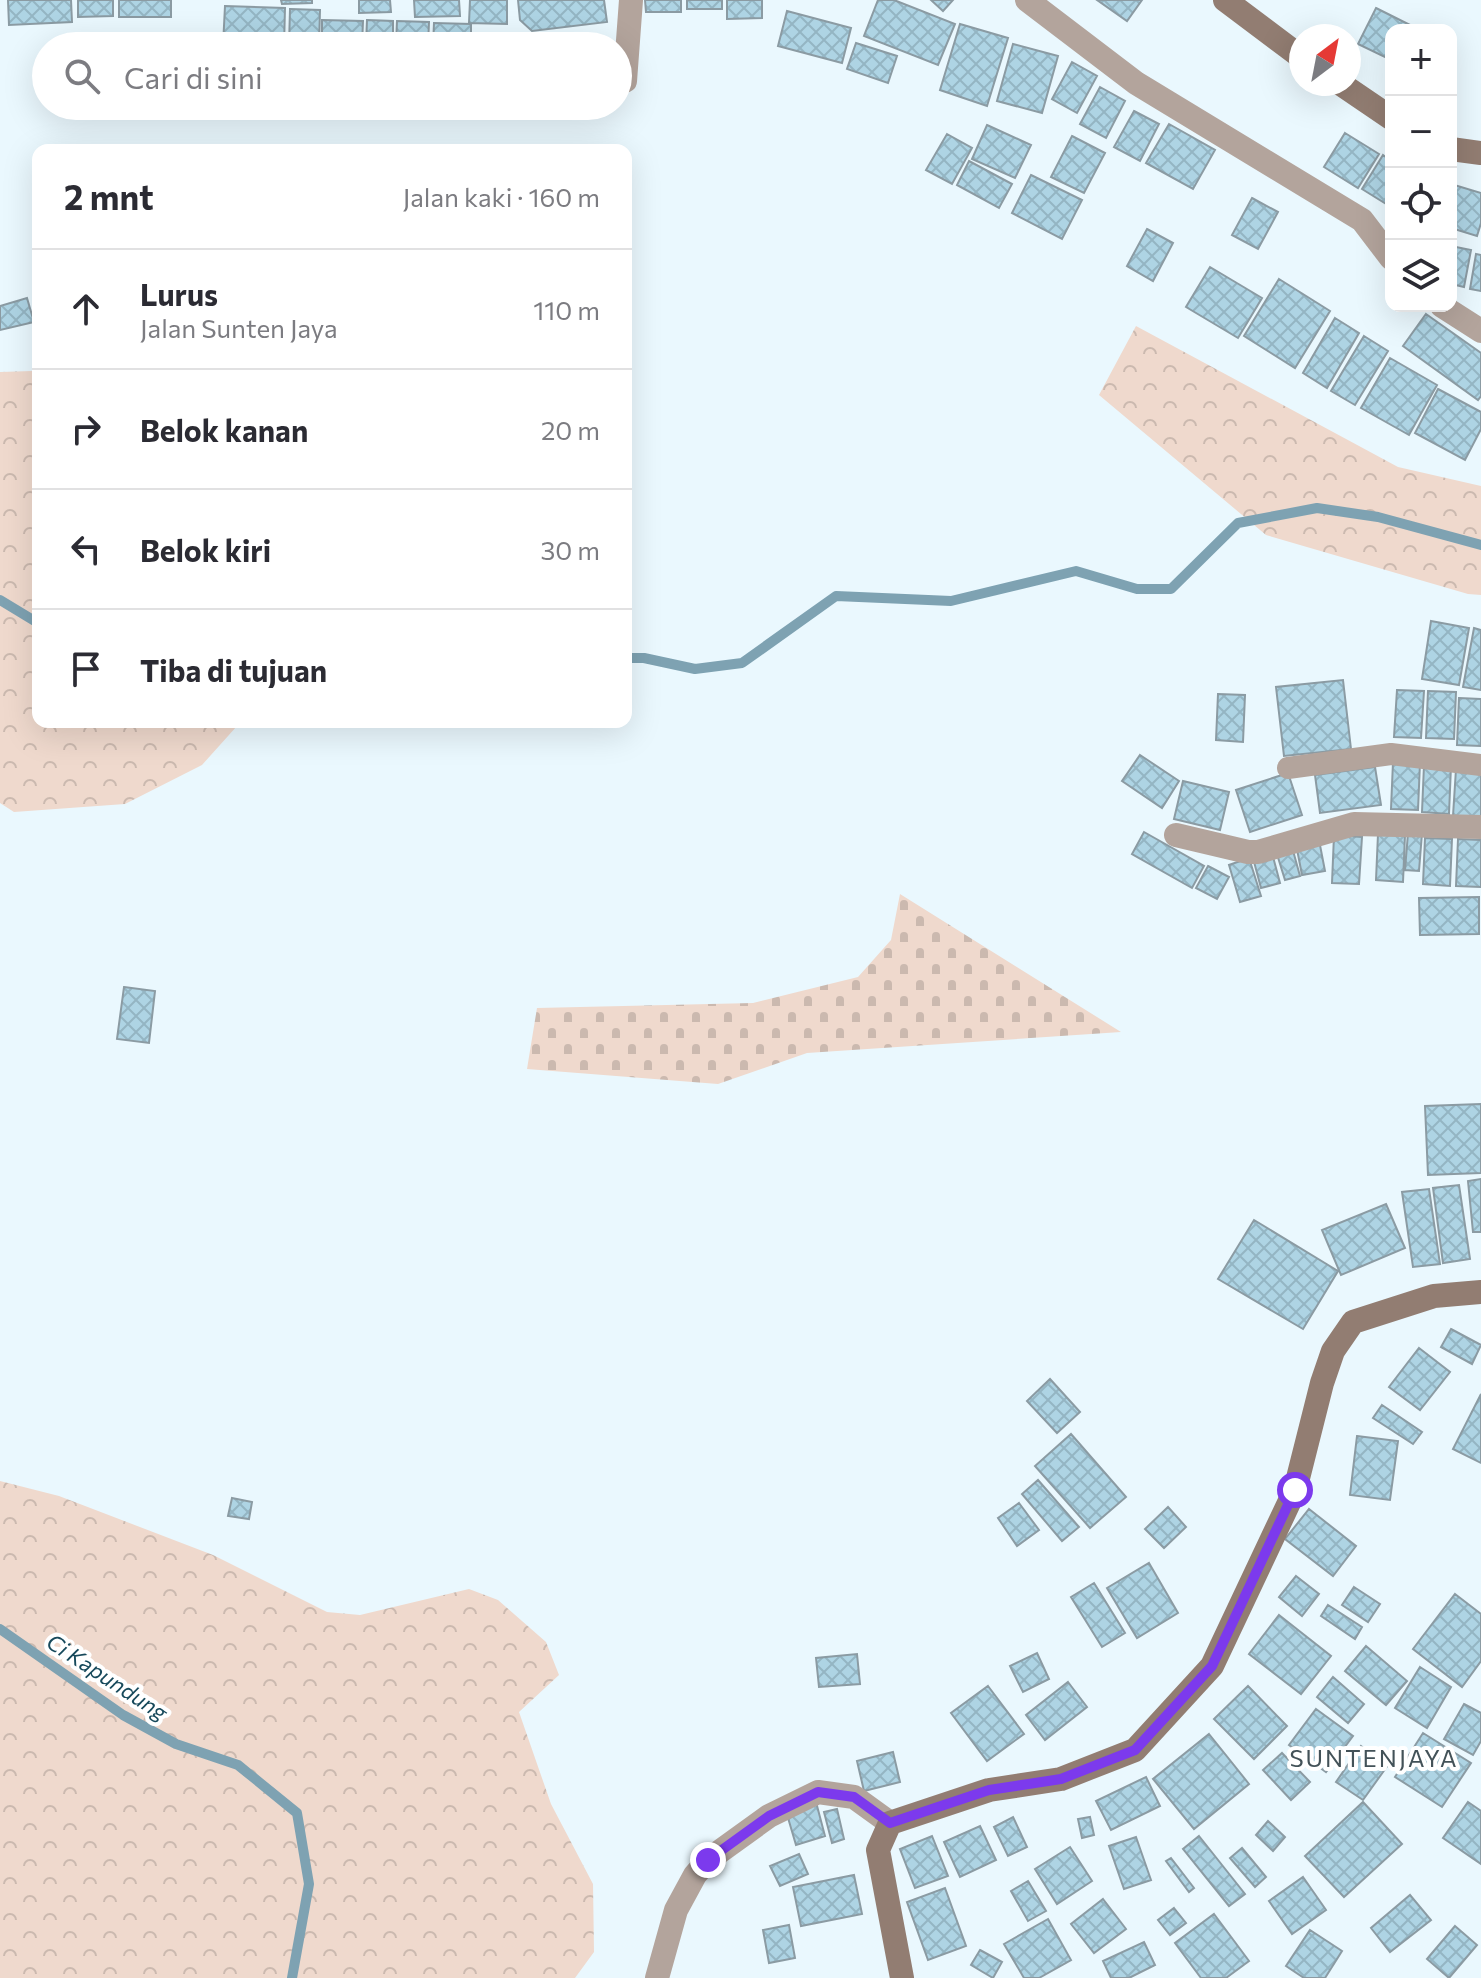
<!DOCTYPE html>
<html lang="id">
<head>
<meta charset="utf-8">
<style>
	:root { --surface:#fff; --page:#f2f2f3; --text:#2b2b33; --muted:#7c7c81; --line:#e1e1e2 }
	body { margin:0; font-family:Commissioner,sans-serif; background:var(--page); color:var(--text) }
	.controls { position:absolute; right:24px; top:24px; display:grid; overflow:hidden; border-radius:16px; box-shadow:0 8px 32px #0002 }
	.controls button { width:72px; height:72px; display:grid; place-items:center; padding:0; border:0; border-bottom:2px solid var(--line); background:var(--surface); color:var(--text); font:40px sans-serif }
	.compass { position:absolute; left:1289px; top:24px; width:72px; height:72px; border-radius:50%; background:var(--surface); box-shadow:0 8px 32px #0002; rotate:32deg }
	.stop { position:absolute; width:24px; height:24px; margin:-18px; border:6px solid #7c3aed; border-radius:50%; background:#fff }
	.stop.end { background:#7c3aed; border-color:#fff; box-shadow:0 2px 8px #0008 }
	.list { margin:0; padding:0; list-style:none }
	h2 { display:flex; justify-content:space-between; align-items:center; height:104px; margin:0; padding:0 32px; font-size:34px }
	h2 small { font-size:26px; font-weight:400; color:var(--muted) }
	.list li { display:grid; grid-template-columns:52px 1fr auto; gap:24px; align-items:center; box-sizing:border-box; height:120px; padding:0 32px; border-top:2px solid var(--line) }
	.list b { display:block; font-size:30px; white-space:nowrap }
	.list p { margin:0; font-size:26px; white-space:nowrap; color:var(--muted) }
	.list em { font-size:26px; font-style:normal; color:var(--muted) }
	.icon { flex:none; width:44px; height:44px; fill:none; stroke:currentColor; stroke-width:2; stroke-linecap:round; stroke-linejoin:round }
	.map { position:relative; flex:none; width:1481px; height:1978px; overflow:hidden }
	.search { position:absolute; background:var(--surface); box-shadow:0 8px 32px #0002; left:32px; top:32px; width:600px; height:88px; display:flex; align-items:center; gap:20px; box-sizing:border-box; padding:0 28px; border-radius:44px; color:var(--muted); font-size:30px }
	.panel { position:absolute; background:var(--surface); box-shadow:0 8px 32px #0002; left:32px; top:144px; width:600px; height:584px; border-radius:16px }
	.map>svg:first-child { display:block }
	.forest { fill:url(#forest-crowns) }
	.cemetery { fill:url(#cemetery-stones) }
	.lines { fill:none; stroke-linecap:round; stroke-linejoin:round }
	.stream { stroke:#7ea2b2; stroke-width:10 }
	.building { fill:url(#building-cross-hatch); stroke:#8b9ba3; stroke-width:2 }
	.pedestrian { stroke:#b3a49c; stroke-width:22 }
	.minor { stroke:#b3a49c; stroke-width:24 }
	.secondary { stroke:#927d72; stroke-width:24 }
	.route { stroke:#7c3aed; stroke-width:10 }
	.labels { text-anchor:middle; stroke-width:8; stroke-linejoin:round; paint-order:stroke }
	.water-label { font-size:22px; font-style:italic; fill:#17495b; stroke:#fff }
	.quarter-label { font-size:24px; letter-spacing:2px; fill:#435258; stroke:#fff }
</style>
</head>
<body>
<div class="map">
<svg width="1481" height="1978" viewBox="0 0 1481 1978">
	<defs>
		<pattern id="forest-crowns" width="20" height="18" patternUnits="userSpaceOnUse" patternTransform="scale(2)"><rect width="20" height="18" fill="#efd9cd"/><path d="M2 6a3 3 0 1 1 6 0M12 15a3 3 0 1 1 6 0" fill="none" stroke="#cbb9af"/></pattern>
		<pattern id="cemetery-stones" width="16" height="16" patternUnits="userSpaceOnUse" patternTransform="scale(2)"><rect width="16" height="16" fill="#efd9cd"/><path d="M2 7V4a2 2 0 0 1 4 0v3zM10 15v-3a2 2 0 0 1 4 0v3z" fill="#cbb9af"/></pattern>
		<pattern id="building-cross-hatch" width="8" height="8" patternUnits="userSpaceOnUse" patternTransform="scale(2)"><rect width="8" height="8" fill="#aed4e4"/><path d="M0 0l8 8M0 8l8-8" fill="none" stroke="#94b5c3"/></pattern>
	</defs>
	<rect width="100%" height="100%" fill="#eaf8fe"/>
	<path class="forest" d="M1136,326L1398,467L1481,486V595L1468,594L1266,535L1099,395Z
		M32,371L38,401V722H233L237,726L202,765L125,804L14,812L0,803V372Z
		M0,1481L59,1496L213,1555L327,1612L360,1615L469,1589L498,1600L546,1642L559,1675L519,1712L551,1804L593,1884L594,1952L575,1978H0Z"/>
	<path class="cemetery" d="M900,894L1121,1032L807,1053L718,1084L527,1069L537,1008L753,1003L858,977L891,940Z"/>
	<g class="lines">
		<path class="stream" d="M0,600L38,623
			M626,658H644L695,669L742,663L836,596L951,601L1076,571L1137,589H1171L1238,523L1317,508L1378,517L1481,545
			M0,1629L123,1715L176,1744L238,1765L297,1813L309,1884L292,1978"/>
	</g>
	<path class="building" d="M8,0H71L72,22L9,25Z
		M78,0H113V16L78,17Z
		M119,0H171V17H119Z
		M281,0H312V3L282,4Z
		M359,0H390L391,12L359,13Z
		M414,0H459L460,16L415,17Z
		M470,0H507V24L469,23Z
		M518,0H604L607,22L532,31L520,20Z
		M645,0H681V12H646Z
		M687,0H722V9H687Z
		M727,0H762V18L727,19Z
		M878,0H894L955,24L938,65L864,36Z
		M931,0H953L943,11Z
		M1097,0H1142L1127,21Z
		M225,6L285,8L284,46H223Z
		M1376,8L1418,29L1391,30V60L1358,44Z
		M290,9L320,10L319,46H289Z
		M787,11L851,28L842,63L778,46Z
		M322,20L363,21L362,46H322Z
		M367,20L393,21V46H366Z
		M397,21L429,22L428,46H396Z
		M434,23L471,24V46H433Z
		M960,24L1008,38L987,106L940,90Z
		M523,34V46H478L477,35Z
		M79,37L151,39V46H79Z
		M856,43L897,56L888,83L847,69Z
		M1013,44L1058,56L1042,113L997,101Z
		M1072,62L1097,76L1077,113L1052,99Z
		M1100,87L1125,101L1106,138L1080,124Z
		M58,106H102V114H59Z
		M1134,111L1159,124L1140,161L1114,147Z
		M1169,124L1215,150L1193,189L1146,163Z
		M987,125L1031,145L1015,178L972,159Z
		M1345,133L1379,154L1358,188L1324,167Z
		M947,134L972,148L952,184L926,170Z
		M1072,136L1105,153L1084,193L1051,177Z
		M1383,155L1391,161V207L1362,189Z
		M969,161L1012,184L999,208L957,185Z
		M1031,175L1082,200L1062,239L1012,213Z
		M1451,184L1481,193V223L1477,236L1451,228Z
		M1252,198L1278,212L1258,249L1232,235Z
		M1147,229L1173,243L1153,281L1127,266Z
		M1451,246L1471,250L1464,287L1451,284Z
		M1476,254L1481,255V291L1470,289Z
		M1210,267L1262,298L1238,338L1186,307Z
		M1279,279L1330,311L1295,368L1244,336Z
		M27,298L34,322L0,330V306Z
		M1426,314L1481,353V396L1478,400L1403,346Z
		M1335,318L1359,333L1327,388L1303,373Z
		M1364,336L1388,351L1355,405L1331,391Z
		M1390,358L1437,385L1409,435L1361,408Z
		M1438,389L1481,412V429L1465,460L1415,433Z
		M1431,621L1469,628L1459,685L1422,679Z
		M1474,628L1481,630V690L1463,687Z
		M1343,680L1351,749L1284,756L1276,687Z
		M1397,690L1424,691L1421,738L1394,737Z
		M1428,691L1456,692L1454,739L1426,738Z
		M1218,694L1245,695L1243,742L1216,740Z
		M1459,698L1481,699V746L1457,745Z
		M1140,755L1179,781L1162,808L1122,781Z
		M1393,762L1420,763L1418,810L1391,809Z
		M1424,765L1451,766L1449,814L1422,812Z
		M1375,767L1381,805L1320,813L1315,775Z
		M1456,769L1481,770V817L1453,816Z
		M1288,773L1302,815L1250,832L1236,790Z
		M1183,781L1229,792L1220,830L1174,819Z
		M1144,832L1204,866L1192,888L1132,854Z
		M1408,833H1422L1419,871L1405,870Z
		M1378,834L1405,835L1403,882L1376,880Z
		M1334,835L1362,837L1359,884L1332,883Z
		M1425,838L1452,839L1450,886L1423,884Z
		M1458,839L1481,840V887L1456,886Z
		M1319,840L1325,871L1302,875L1296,844Z
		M1292,847L1300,876L1285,880L1276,851Z
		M1272,853L1280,883L1261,888L1253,858Z
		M1249,858L1261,896L1240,902L1229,865Z
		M1208,866L1229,877L1217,899L1196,888Z
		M1479,897V934L1420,935L1419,898Z
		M124,987L155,991L149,1043L117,1039Z
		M1481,1104V1173L1428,1175L1425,1106Z
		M1481,1179V1232H1473L1468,1181Z
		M1459,1185L1470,1259L1443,1263L1433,1188Z
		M1429,1189L1440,1264L1413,1267L1402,1192Z
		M1386,1204L1405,1248L1341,1275L1322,1230Z
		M1254,1220L1338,1271L1303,1329L1218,1279Z
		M1451,1329L1481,1345L1472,1364L1441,1347Z
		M1419,1348L1450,1372L1420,1410L1389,1387Z
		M1050,1379L1080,1412L1057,1433L1027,1401Z
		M1481,1394V1463L1453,1449Z
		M1382,1405L1422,1432L1413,1444L1373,1418Z
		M1071,1434L1126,1497L1090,1528L1035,1466Z
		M1357,1436L1398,1441L1390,1500L1350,1495Z
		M1038,1480L1079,1527L1062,1541L1022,1494Z
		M232,1498L252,1502L249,1519L228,1516Z
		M1019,1503L1039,1530L1017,1546L998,1518Z
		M1168,1507L1186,1527L1164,1548L1145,1529Z
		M1309,1509L1356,1546L1333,1576L1285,1539Z
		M1149,1563L1178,1613L1137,1638L1107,1588Z
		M1296,1576L1319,1594L1302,1616L1279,1597Z
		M1094,1583L1125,1633L1102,1647L1071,1597Z
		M1354,1587L1380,1604L1368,1622L1342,1605Z
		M1455,1594L1481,1614V1661L1462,1687L1413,1649Z
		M1328,1605L1362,1627L1355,1639L1321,1616Z
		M1279,1615L1331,1656L1301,1694L1249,1654Z
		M1366,1646L1407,1681L1386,1705L1345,1671Z
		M1037,1653L1049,1679L1023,1692L1010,1666Z
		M857,1654L860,1684L819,1687L816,1658Z
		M1420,1667L1451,1687L1427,1728L1395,1708Z
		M1333,1677L1364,1704L1348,1723L1317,1697Z
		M1068,1682L1087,1707L1045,1740L1026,1715Z
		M988,1686L1024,1734L987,1761L951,1713Z
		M1248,1686L1287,1726L1254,1759L1214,1719Z
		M1464,1704L1481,1713V1741L1473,1755L1444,1739Z
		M1316,1709L1353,1736L1326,1772L1289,1745Z
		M1423,1733L1471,1763L1442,1807L1395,1777Z
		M1209,1734L1249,1784L1194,1829L1153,1779Z
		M1361,1746L1388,1765L1363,1800L1336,1782Z
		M893,1752L900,1782L864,1791L857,1761Z
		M1282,1753L1310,1782L1291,1800L1263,1770Z
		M1146,1777L1160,1806L1111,1830L1096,1801Z
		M816,1802L825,1836L796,1845L786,1811Z
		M1363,1802L1402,1844L1344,1897L1305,1856Z
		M1468,1802L1481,1811V1864L1443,1838Z
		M837,1809L844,1839L832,1843L824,1812Z
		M1013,1817L1027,1847L1008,1856L994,1827Z
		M1090,1817L1094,1835L1082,1838L1078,1819Z
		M1268,1821L1285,1837L1273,1851L1256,1835Z
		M980,1826L996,1860L960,1877L944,1842Z
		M932,1836L948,1876L915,1888L900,1849Z
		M1199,1836L1245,1894L1229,1906L1183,1849Z
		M1136,1837L1151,1880L1124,1889L1109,1846Z
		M1070,1847L1092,1881L1057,1904L1035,1869Z
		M1242,1848L1266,1877L1255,1887L1230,1858Z
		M799,1854L808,1874L780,1886L770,1866Z
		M1171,1858L1194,1888L1189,1892L1166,1861Z
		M854,1875L862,1914L801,1926L793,1887Z
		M1303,1877L1326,1910L1292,1934L1269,1901Z
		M1028,1881L1046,1911L1028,1921L1011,1891Z
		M945,1888L966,1946L928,1960L907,1902Z
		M1410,1895L1431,1920L1390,1952L1371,1928Z
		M1103,1899L1126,1929L1094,1953L1071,1924Z
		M1174,1908L1186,1923L1170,1935L1158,1920Z
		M1214,1914L1249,1961L1226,1978H1201L1175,1943Z
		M1048,1919L1071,1960L1039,1978H1024L1004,1944Z
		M789,1925L795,1958L769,1963L763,1930Z
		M1455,1926L1477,1945L1449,1978L1427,1959Z
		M1310,1930L1342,1951L1325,1978H1304L1286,1966Z
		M1144,1942L1155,1965L1129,1978H1111L1103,1961Z
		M980,1950L1002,1962L993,1978L971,1965Z"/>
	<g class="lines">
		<path class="pedestrian" d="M1288,768L1391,754L1481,765"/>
		<path class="minor" d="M1027,0L1136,83L1362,220L1391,258
			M625,81L631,0
			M1442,306L1481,331
			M1176,835L1248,852H1258L1354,824L1481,827
			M657,1978L676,1910L695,1875L708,1860L769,1816L818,1792L854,1797L890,1823"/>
		<path class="secondary" d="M1225,0L1301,57
			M1341,84L1391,118
			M1451,149L1481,153
			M902,1978L878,1850L890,1823L989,1790L1061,1779L1135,1750L1212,1666L1295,1490L1322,1383L1333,1351L1353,1322L1434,1296L1481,1292"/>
	</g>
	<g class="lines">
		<path class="route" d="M708,1860L769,1816L818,1792L854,1797L890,1823L989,1790L1061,1779L1135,1750L1212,1666L1295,1490"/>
	</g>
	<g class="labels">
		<g class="water-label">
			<text transform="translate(107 1677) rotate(33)" y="8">Ci Kapundung</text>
		</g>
		<g class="quarter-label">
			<text x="1374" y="1767">SUNTENJAYA</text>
		</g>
	</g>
</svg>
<div class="controls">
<button>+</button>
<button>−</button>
<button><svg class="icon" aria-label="locate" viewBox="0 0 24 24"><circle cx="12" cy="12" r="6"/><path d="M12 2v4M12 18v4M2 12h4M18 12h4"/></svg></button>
<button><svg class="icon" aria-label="layers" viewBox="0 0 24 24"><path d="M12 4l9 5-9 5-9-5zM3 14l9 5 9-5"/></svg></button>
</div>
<svg class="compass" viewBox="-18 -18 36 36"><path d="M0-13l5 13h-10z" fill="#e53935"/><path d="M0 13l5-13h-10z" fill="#7c7c81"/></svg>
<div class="stop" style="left:1295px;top:1490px"></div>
<div class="stop end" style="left:708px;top:1860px"></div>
<div class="search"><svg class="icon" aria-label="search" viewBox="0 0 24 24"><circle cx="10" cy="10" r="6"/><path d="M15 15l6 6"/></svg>Cari di sini</div>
<section class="panel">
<h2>2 mnt<small>Jalan kaki · 160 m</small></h2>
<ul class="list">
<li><svg class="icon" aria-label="ahead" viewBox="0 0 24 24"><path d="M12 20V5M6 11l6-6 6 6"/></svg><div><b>Lurus</b><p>Jalan Sunten Jaya</p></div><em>110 m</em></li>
<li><svg class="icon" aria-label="right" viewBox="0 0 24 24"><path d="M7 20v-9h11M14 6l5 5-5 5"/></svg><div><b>Belok kanan</b></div><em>20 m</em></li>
<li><svg class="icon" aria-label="left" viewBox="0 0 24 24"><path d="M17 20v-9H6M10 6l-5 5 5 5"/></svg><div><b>Belok kiri</b></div><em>30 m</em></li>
<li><svg class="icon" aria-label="arrive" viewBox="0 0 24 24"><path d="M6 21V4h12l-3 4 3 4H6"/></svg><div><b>Tiba di tujuan</b></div></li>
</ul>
</section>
</div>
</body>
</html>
